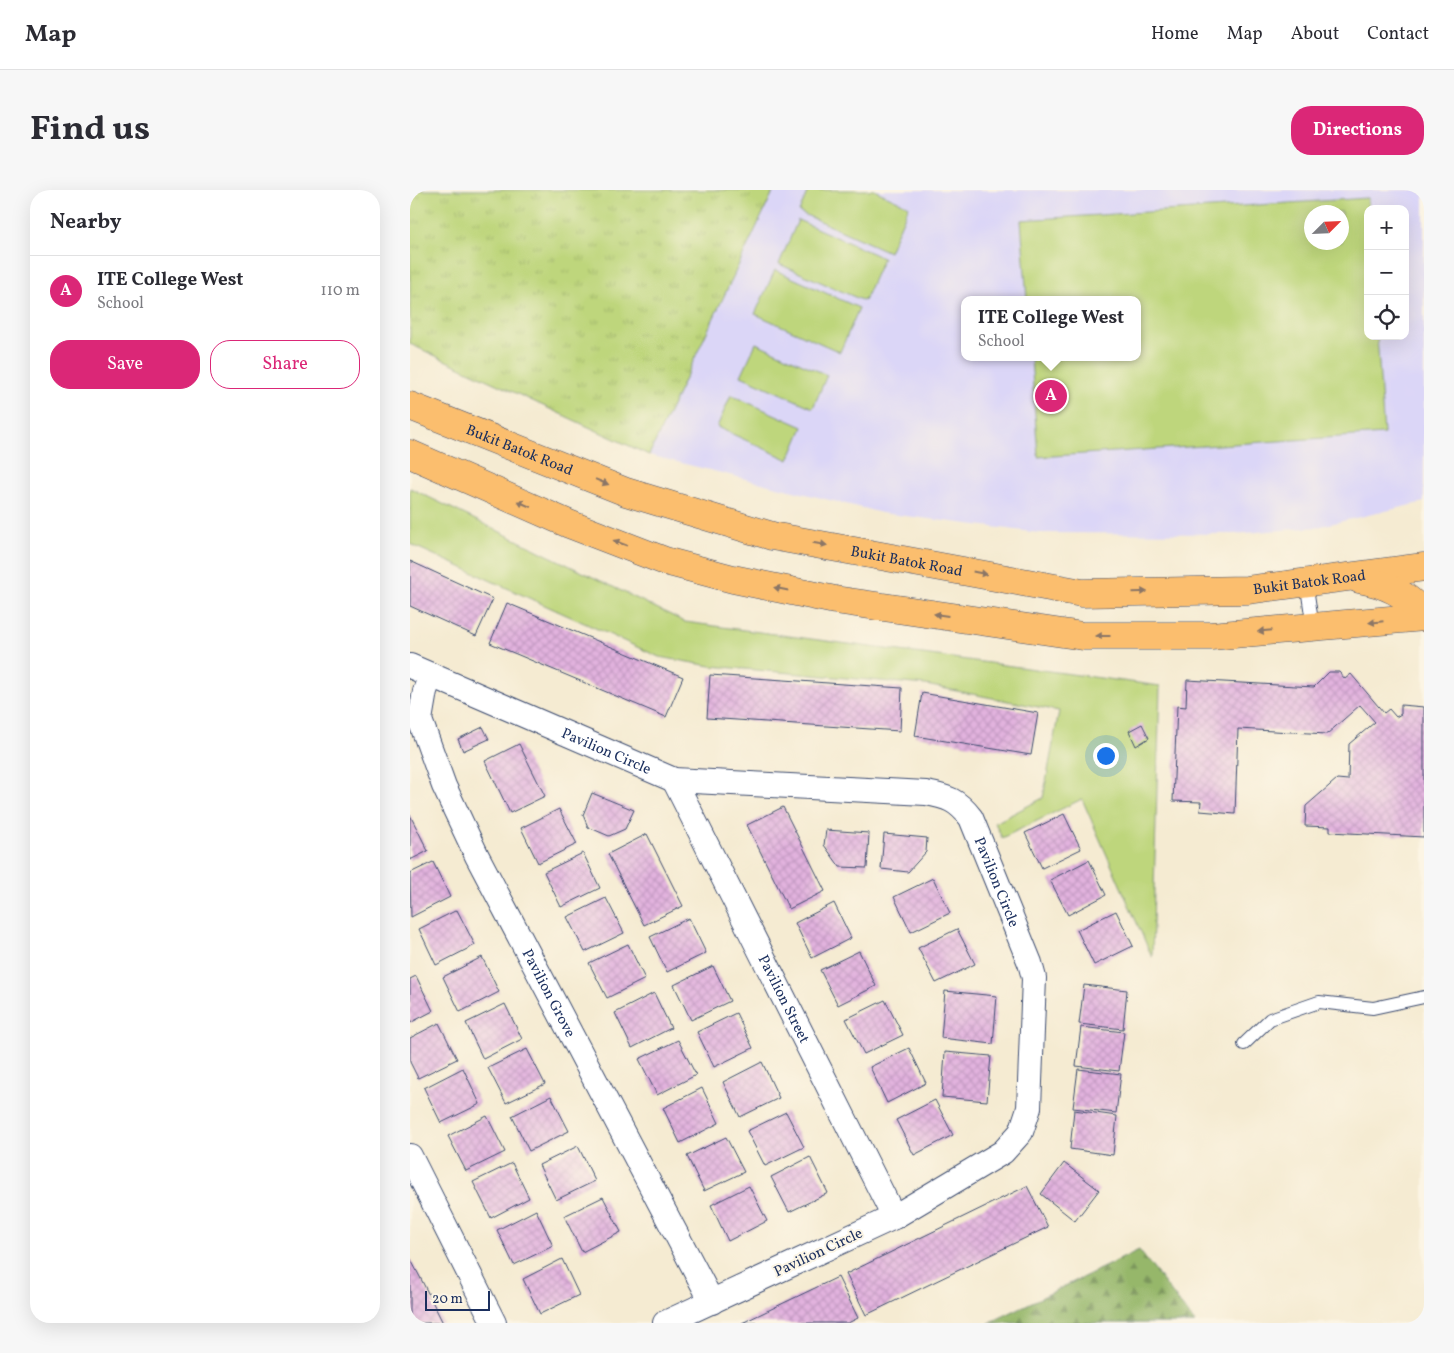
<!DOCTYPE html>
<html lang="en">
<head>
<meta charset="utf-8">
<style>
	:root { --surface:#fff; --page:#f7f7f7; --text:#2b2b33; --muted:#7c7c81; --line:#e1e1e2; --accent:#db2777 }
	body { margin:0; font-family:Vollkorn,serif; background:var(--page); color:var(--text) }
	.controls { position:absolute; right:15px; top:15px; display:grid; overflow:hidden; border-radius:10px; box-shadow:0 5px 20px #0002 }
	.controls button { width:45px; height:45px; display:grid; place-items:center; padding:0; border:0; border-bottom:1px solid var(--line); background:var(--surface); color:var(--text); font:25px sans-serif }
	.compass { position:absolute; left:894px; top:15px; width:45px; height:45px; border-radius:50%; background:var(--surface); box-shadow:0 5px 20px #0002; rotate:66deg }
	.scale { position:absolute; left:15px; bottom:12px; width:65px; box-sizing:border-box; padding-left:5px; border:2px solid #1b2f5e; border-top:0; font-size:14px; line-height:18px; white-space:nowrap; color:#1b2f5e; -webkit-text-stroke:4px #fcf5e5; paint-order:stroke }
	.you { position:absolute; left:695px; top:565px; width:18px; height:18px; margin:-12px; border:4px solid #fff; border-radius:50%; background:#1a73e8; box-shadow:0 0 0 8px #1a73e833 }
	.badge { display:grid; place-items:center; width:32px; height:32px; border-radius:50%; background:var(--accent); color:#fff; font-size:16px; font-weight:700 }
	.pin { position:absolute; translate:-50% -50%; border:2px solid #fff; box-shadow:0 1px 5px #0006 }
	.popup { position:absolute; left:551px; top:106px; width:180px; height:65px; box-sizing:border-box; display:grid; place-content:center; border-radius:10px; background:var(--surface); filter:drop-shadow(0 1px 4px #0005); font-size:16px; white-space:nowrap; color:var(--muted) }
	.popup b { font-size:19px; color:var(--text) }
	.popup::after { content:''; position:absolute; left:50%; top:100%; margin-left:-10px; border:10px solid transparent; border-top-color:var(--surface) }
	.list { margin:0; padding:0; list-style:none }
	h2 { display:flex; justify-content:space-between; align-items:center; height:65px; margin:0; padding:0 20px; font-size:21px }
	h2 small { font-size:16px; font-weight:400; color:var(--muted) }
	.list li { display:grid; grid-template-columns:32px 1fr auto; gap:15px; align-items:center; box-sizing:border-box; height:70px; padding:0 20px; border-top:1px solid var(--line) }
	.list b { display:block; font-size:19px; white-space:nowrap }
	.list p { margin:0; font-size:16px; white-space:nowrap; color:var(--muted) }
	.list em { font-size:16px; font-style:normal; color:var(--muted) }
	.actions { display:flex; gap:10px; padding:15px 20px }
	.actions a { flex:1; padding:11px 0; border:1px solid var(--accent); border-radius:20px; text-align:center; font-size:18px; color:var(--accent) }
	.actions .main { background:var(--accent); color:#fff }
	.icon { flex:none; width:28px; height:28px; fill:none; stroke:currentColor; stroke-width:2; stroke-linecap:round; stroke-linejoin:round }
	.map { position:relative; flex:none; width:1014px; height:1133px; overflow:hidden; border-radius:20px }
	header { display:flex; align-items:center; gap:30px; box-sizing:border-box; height:70px; padding:0 25px; background:var(--surface); border-bottom:1px solid var(--line) }
	header strong { font-size:24px }
	nav { display:flex; gap:28px; margin-inline-start:auto; font-size:18px }
	.intro { display:flex; align-items:center; justify-content:space-between; box-sizing:border-box; height:120px; padding:0 30px }
	h1 { margin:0; font-size:35px }
	.button { padding:12px 22px; border-radius:20px; background:var(--accent); color:#fff; font-size:18px; font-weight:700 }
	main { display:flex; gap:30px; padding:0 30px }
	aside { flex:1; background:var(--surface); border-radius:20px; box-shadow:0 5px 20px #0002 }
	.map>svg:first-child { display:block }
	.built { fill:#dbd6f7; fill-rule:evenodd }
	.grass { fill:url(#grass-tufts); stroke:#6c826c }
	.forest { fill:url(#forest-firs); stroke:#587364 }
	.green { fill:#bed67b; stroke:#6c826c; fill-rule:evenodd }
	.building { fill:url(#building-cross-hatch) }
	.lines { fill:none; stroke-linecap:round; stroke-linejoin:round }
	.service-casing { stroke:#3c4b6f; stroke-width:14 }
	.minor-casing { stroke:#3c4b6f; stroke-width:26 }
	.primary-casing { stroke:#3c4b6f; stroke-width:29 }
	.service { stroke:#fff; stroke-width:12 }
	.minor { stroke:#fff; stroke-width:24 }
	.primary { stroke:#fbbe6e; stroke-width:28 }
	.oneway { fill:#8b7666 }
	.labels { text-anchor:middle; stroke-width:4; stroke-linejoin:round; paint-order:stroke }
	.street-label { font-size:15px; fill:#1b2f5e; stroke:#fcf5e5 }
</style>
</head>
<body>
<header>
<strong>Map</strong>
<nav><a>Home</a><a>Map</a><a>About</a><a>Contact</a></nav>
</header>
<div class="intro"><h1>Find us</h1><a class="button">Directions</a></div>
<main>
<aside>
<h2>Nearby<small></small></h2>
<ul class="list">
<li><span class="badge">A</span><div><b>ITE College West</b><p>School</p></div><em>110 m</em></li>
</ul>
<div class="actions"><a class="main">Save</a><a>Share</a></div>
</aside>
<div class="map">
<svg width="1014" height="1133" viewBox="0 0 1014 1133">
	<defs>
		<pattern id="grass-tufts" width="24" height="20" patternUnits="userSpaceOnUse" patternTransform="scale(1.25)"><rect width="24" height="20" fill="#bed67b"/><path d="M3 7l-1-3M5 7V3M7 7l1-3M15 17l-1-3M17 17v-4M19 17l1-3" fill="none" stroke="#a3b86d"/></pattern>
		<pattern id="forest-firs" width="22" height="20" patternUnits="userSpaceOnUse" patternTransform="scale(1.25)"><rect width="22" height="20" fill="#96b76b"/><path d="M5 1l3.5 6h-7zM16 11l3.5 6h-7z" fill="#7a955b"/></pattern>
		<pattern id="building-cross-hatch" width="8" height="8" patternUnits="userSpaceOnUse" patternTransform="scale(1.25)"><rect width="8" height="8" fill="#e2b2de"/><path d="M0 0l8 8M0 8l8-8" fill="none" stroke="#c199c1"/></pattern>
	</defs>
	<rect width="100%" height="100%" fill="#fcf5e5"/>
	<filter id="ink" filterUnits="userSpaceOnUse"><feTurbulence type="fractalNoise" baseFrequency=".02" numOctaves="2"/><feDisplacementMap in="SourceGraphic" scale="10" xChannelSelector="R" yChannelSelector="G"/><feConvolveMatrix kernelMatrix="1 2 1 2 8 2 1 2 1" color-interpolation-filters="sRGB"/></filter>
	<filter id="wash" filterUnits="userSpaceOnUse"><feTurbulence type="fractalNoise" baseFrequency=".0096" numOctaves="4" result="noise"/><feDisplacementMap in="SourceGraphic" scale="20" xChannelSelector="R" yChannelSelector="G"/><feGaussianBlur stdDeviation="1.12" result="paint"/><feColorMatrix in="noise" values="0 0 0 0 0 0 0 0 0 0 0 0 0 0 0 0 0 1.4 0 .05"/><feComposite in="paint" operator="in"/></filter>
	<g filter="url(#wash)">
		<rect width="100%" height="100%" fill="#f5ebd2"/>
		<path class="built" d="M364,0H1014V312L907,337L824,344L630,343L472,323L239,265ZM958,19H995V146H958ZM902,22H932V52H902ZM555,110H727V167H555Z"/>
		<path class="grass" d="M0,0H364L239,265L0,154Z"/>
		<path class="forest" d="M729,1060L785,1133H579Z"/>
		<path class="green" d="M398,0H464L499,16L479,62L389,22Z
			M958,8V146H967L974,244L628,267L621,167H727V110H617L611,30ZM902,22H932V52H902Z
			M388,30L473,68L454,111L369,74Z
			M365,80L449,118L430,162L345,124Z
			M346,153L417,185L403,218L331,186Z
			M321,205L393,237L379,270L307,237Z
			M0,298L275,432L750,496L742,767L672,609L592,648L585,633L633,608L649,521L516,495L301,476L249,467L0,354Z"/>
		<g id="blocks">
			<path class="building" d="M0,371L83,409L66,446L0,416Z
				M97,413L273,487L256,527L80,453Z
				M919,482H929L935,489L941,484L974,523L979,519L986,527L991,524V515L1014,517V647L920,642V637L895,636L896,616L927,589L938,590L939,554L965,532L950,515L917,544L828,539L825,624L790,621L791,612L763,611L767,516L776,517L777,490L904,497Z
				M300,485L492,498L490,541L297,528Z
				M512,503L628,523L621,565L505,546Z
				M732,534L739,548L726,556L719,541Z
				M73,537L79,549L53,561L48,549Z
				M109,554L135,606L100,623L75,571Z
				M182,603L224,620L215,639L199,646L178,637L173,625Z
				M373,617L415,701L379,719L337,635Z
				M149,619L167,654L128,673L111,638Z
				M654,624L671,659L632,678L615,643Z
				M0,625L18,661L0,670Z
				M416,640L459,643L457,678L430,677L414,655Z
				M237,644L273,716L234,735L198,664Z
				M474,644L517,648L516,662L498,682L471,679Z
				M173,663L190,698L151,717L134,682Z
				M679,670L696,705L658,725L640,690Z
				M23,672L40,707L1,727L0,683Z
				M523,688L540,723L501,742L484,707Z
				M196,708L214,743L175,762L157,727Z
				M424,713L441,748L402,768L385,733Z
				M47,720L65,755L26,775L9,739Z
				M706,721L723,756L684,775L667,740Z
				M279,728L296,763L257,782L240,747Z
				M547,739L565,774L526,793L508,758Z
				M218,754L235,789L197,808L179,773Z
				M449,761L466,796L428,815L410,780Z
				M72,767L89,802L50,822L33,787Z
				M303,776L320,811L281,830L264,795Z
				M6,786L23,821L0,833V789Z
				M674,795L717,800L713,839L669,834Z
				M535,801L587,806L583,854L531,848Z
				M244,803L261,838L222,858L205,823Z
				M475,810L493,845L454,864L436,829Z
				M95,814L112,849L73,869L56,833Z
				M326,823L343,858L304,877L287,842Z
				M29,833L47,869L8,888L0,872V848Z
				M671,837L714,842L709,881L666,876Z
				M268,850L286,885L247,905L229,869Z
				M499,858L516,893L477,913L460,877Z
				M117,859L135,894L96,913L78,878Z
				M535,862L581,866L577,911L532,907Z
				M352,872L369,908L330,927L313,892Z
				M53,878L70,914L31,933L14,898Z
				M668,879L711,884L706,923L663,918Z
				M292,898L309,933L270,953L253,918Z
				M141,906L159,941L119,961L102,926Z
				M525,910L543,945L504,965L486,930Z
				M664,920L707,926L703,965L660,959Z
				M376,922L394,957L355,976L337,941Z
				M77,926L95,962L56,981L38,946Z
				M316,947L334,982L294,1001L277,966Z
				M168,956L185,991L146,1010L129,975Z
				M400,967L418,1003L379,1022L361,987Z
				M102,973L119,1008L81,1028L63,992Z
				M654,973L689,1000L665,1031L631,1004Z
				M339,996L357,1031L318,1051L301,1015Z
				M617,996L638,1037L456,1125L436,1084Z
				M193,1007L211,1042L172,1062L154,1026Z
				M126,1020L143,1056L104,1075L87,1040Z
				M0,1068L10,1087L33,1133H0Z
				M152,1069L169,1105L130,1124L113,1089Z
				M428,1087L448,1128L438,1133H332Z"/>
		</g>
	</g>
	<g filter="url(#ink)">
		<use href="#blocks" fill-opacity="0" stroke="#3c4b6f" stroke-width="1"/>
		<g class="lines">
			<g class="service-casing">
				<path id="service" d="M896,391L903,438
					M834,854L860,829L909,812L963,818L1014,807"/>
			</g>
			<g class="minor-casing">
				<g id="minor">
					<path id="s1" d="M0,476L264,590L516,603C538,607 547,610 561,628L620,773L624,788L619,918L611,942L593,962L484,1027L255,1133"/>
					<path id="s2" d="M21,485L15,501L10,530L34,596L67,666L302,1112"/>
					<path id="s3" d="M264,590L484,1027"/>
					<path d="M0,966L84,1133"/>
				</g>
			</g>
			<g class="primary-casing">
				<g id="primary">
					<path id="s4" d="M0,216L216,302L362,346L672,403L837,400L1014,377"/>
					<path d="M0,264L159,334L255,371L323,389L425,410L673,446H801L1014,427"/>
					<path d="M949,389C976,394 995,403 1014,424"/>
				</g>
			</g>
			<use href="#service" class="service"/>
			<use href="#minor" class="minor"/>
			<use href="#primary" class="primary"/>
		</g>
		<defs><path id="oneway-solid" d="M-6-.8H1V-3.2L6.5 0L1 3.2V.8H-6Z" transform="scale(1.25)"/></defs>
		<g class="oneway">
			<use href="#oneway-solid" transform="translate(192 292) rotate(22)"/>
			<use href="#oneway-solid" transform="translate(114 314) rotate(-156)"/>
			<use href="#oneway-solid" transform="translate(210 353) rotate(-159)"/>
			<use href="#oneway-solid" transform="translate(410 354) rotate(10)"/>
			<use href="#oneway-solid" transform="translate(570 383) rotate(11)"/>
			<use href="#oneway-solid" transform="translate(371 399) rotate(-168)"/>
			<use href="#oneway-solid" transform="translate(730 402) rotate(-1)"/>
			<use href="#oneway-solid" transform="translate(531 425) rotate(-172)"/>
			<use href="#oneway-solid" transform="translate(966 432) rotate(174)"/>
			<use href="#oneway-solid" transform="translate(855 441) rotate(175)"/>
			<use href="#oneway-solid" transform="translate(693 446) rotate(-180)"/>
		</g>
	</g>
	<g class="labels">
		<g class="street-label">
			<text dy="5" stroke="none"><textPath href="#s4" startOffset="118">Bukit Batok Road</textPath></text>
			<text dy="5" stroke="none"><textPath href="#s4" startOffset="522">Bukit Batok Road</textPath></text>
			<text dy="5" stroke="none"><textPath href="#s4" startOffset="928">Bukit Batok Road</textPath></text>
			<text dy="5" stroke="none"><textPath href="#s1" startOffset="214">Pavilion Circle</textPath></text>
			<text dy="5" stroke="none"><textPath href="#s1" startOffset="662">Pavilion Circle</textPath></text>
			<text dy="5" stroke="none"><textPath href="#s2" startOffset="349">Pavilion Grove</textPath></text>
			<text dy="5" stroke="none"><textPath href="#s3" startOffset="245">Pavilion Street</textPath></text>
			<text transform="translate(408 1062) rotate(-25)" y="5">Pavilion Circle</text>
		</g>
	</g>
</svg>
<div class="controls">
<button>+</button>
<button>−</button>
<button><svg class="icon" aria-label="locate" viewBox="0 0 24 24"><circle cx="12" cy="12" r="6"/><path d="M12 2v4M12 18v4M2 12h4M18 12h4"/></svg></button>
</div>
<svg class="compass" viewBox="-18 -18 36 36"><path d="M0-13l5 13h-10z" fill="#e53935"/><path d="M0 13l5-13h-10z" fill="#7c7c81"/></svg>
<div class="scale">20 m</div>
<div class="you"></div>
<div class="pin badge" style="left:641px;top:206px">A</div>
<div class="popup"><b>ITE College West</b>School</div>
</div>
</main>
</body>
</html>
